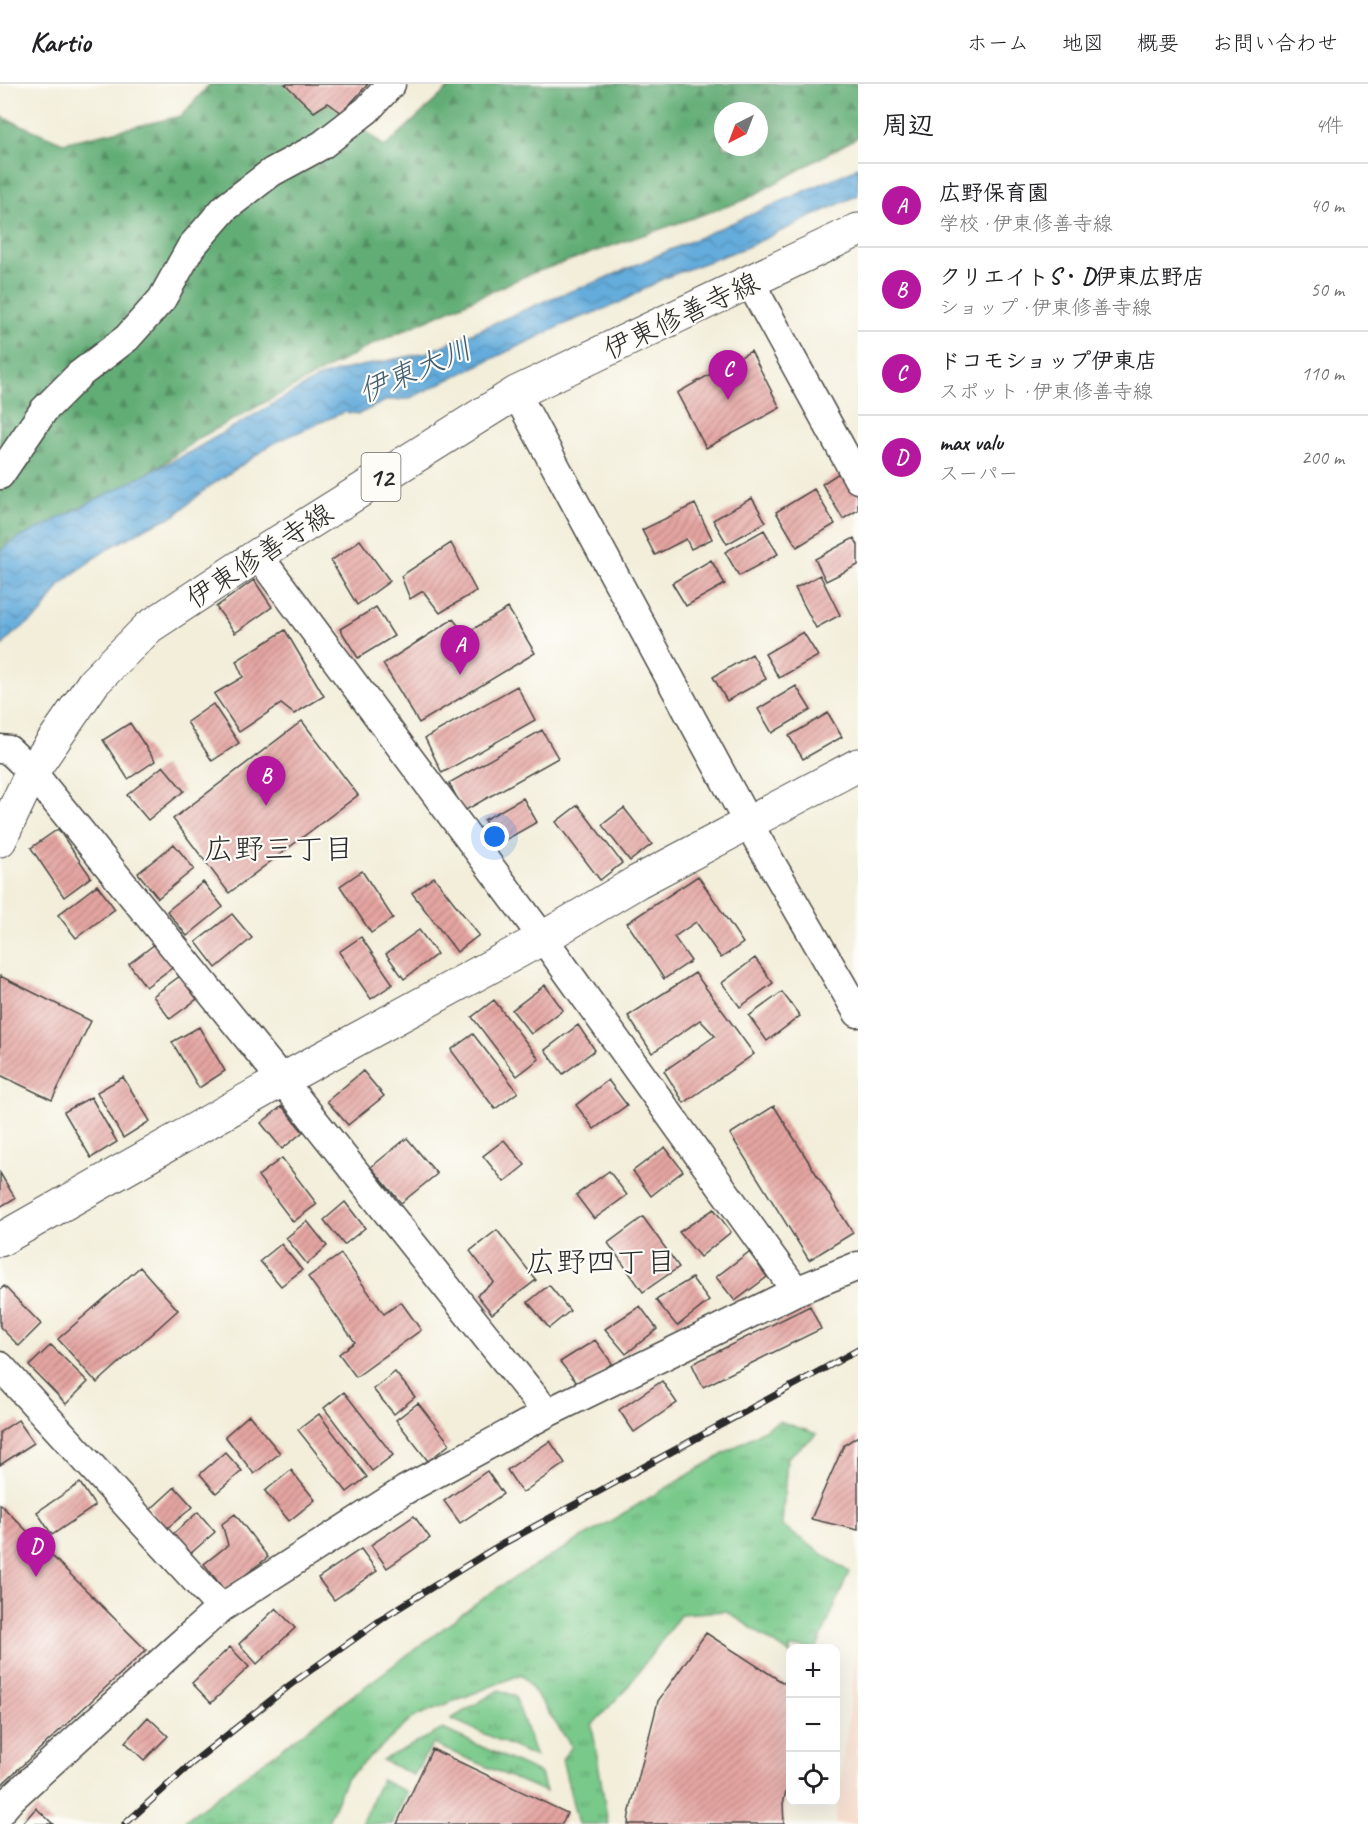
<!DOCTYPE html>
<html lang="ja">
<head>
<meta charset="utf-8">
<style>
	:root { --surface:#fff; --page:#f2f2f2; --text:#202124; --muted:#757577; --line:#e0e0e0; --accent:#b5179e }
	body { margin:0; font-family:Caveat,"Klee One",sans-serif; background:var(--page); color:var(--text) }
	.controls { position:absolute; right:18px; bottom:18px; display:grid; overflow:hidden; border-radius:12px; box-shadow:0 6px 24px #0002 }
	.controls button { width:54px; height:54px; display:grid; place-items:center; padding:0; border:0; border-bottom:2px solid var(--line); background:var(--surface); color:var(--text); font:30px sans-serif }
	.compass { position:absolute; left:714px; top:18px; width:54px; height:54px; border-radius:50%; background:var(--surface); box-shadow:0 6px 24px #0002; rotate:222deg }
	.you { position:absolute; left:495px; top:753px; width:21px; height:21px; margin:-15px; border:4px solid #fff; border-radius:50%; background:#1a73e8; box-shadow:0 0 0 9px #1a73e833 }
	.badge { display:grid; place-items:center; width:39px; height:39px; border-radius:50%; background:var(--accent); color:#fff; font-size:20px; font-weight:700 }
	.pin { position:absolute; translate:-50% -50px; filter:drop-shadow(0 2px 3px #0008) }
	.pin::after { content:''; position:absolute; top:32px; width:21px; height:18px; background:inherit; clip-path:polygon(0 0,100% 0,50% 100%) }
	.list { margin:0; padding:0; list-style:none }
	h2 { display:flex; justify-content:space-between; align-items:center; height:78px; margin:0; padding:0 24px; font-size:26px }
	h2 small { font-size:20px; font-weight:400; color:var(--muted) }
	.list li { display:grid; grid-template-columns:39px 1fr auto; gap:18px; align-items:center; box-sizing:border-box; height:84px; padding:0 24px; border-top:2px solid var(--line) }
	.list b { display:block; font-size:22px; white-space:nowrap }
	.list p { margin:0; font-size:20px; white-space:nowrap; color:var(--muted) }
	.list em { font-size:20px; font-style:normal; color:var(--muted) }
	.icon { flex:none; width:33px; height:33px; fill:none; stroke:currentColor; stroke-width:2; stroke-linecap:round; stroke-linejoin:round }
	.map { position:relative; flex:none; width:858px; height:1740px; overflow:hidden }
	header { display:flex; align-items:center; gap:36px; box-sizing:border-box; height:84px; padding:0 30px; background:var(--surface); border-bottom:2px solid var(--line) }
	header strong { font-size:28px }
	nav { display:flex; gap:33px; margin-inline-start:auto; font-size:21px }
	main { display:flex }
	aside { flex:1; background:var(--surface) }
	.map>svg:first-child { display:block }
	.built { fill:#f4d3c0 }
	.grass { fill:url(#grass-tufts); stroke:#527a5a; stroke-width:1.5 }
	.forest { fill:url(#forest-firs); stroke:#466c50; stroke-width:1.5; fill-rule:evenodd }
	.water { fill:url(#water-waves); stroke:#486c84; stroke-width:1.5 }
	.building { fill:url(#building-hatch) }
	.lines { fill:none; stroke-linecap:round; stroke-linejoin:round }
	.minor-casing { stroke:#494845; stroke-width:31 }
	.tertiary-casing { stroke:#494845; stroke-width:35 }
	.primary-casing { stroke:#494845; stroke-width:35 }
	.minor { stroke:#fff; stroke-width:28 }
	.tertiary { stroke:#fff; stroke-width:33 }
	.primary { stroke:#fff; stroke-width:33 }
	.rail-casing { stroke:#2b2b2b; stroke-width:7 }
	.rail { stroke:#fdfcf7; stroke-width:4.5; stroke-dasharray:14; stroke-linecap:butt }
	.labels { text-anchor:middle; stroke-width:4.5; stroke-linejoin:round; paint-order:stroke }
	.shield { fill:#fdfcf7; stroke:#6a6a68; stroke-width:1.5 }
	.shield-label { font-size:27px; font-weight:bold; fill:#2b2b2b }
	.street-label { font-size:28px; fill:#2b2b2b; stroke:#fdfcf7 }
	.water-label { font-size:30px; font-style:italic; fill:#425f72; stroke:#fdfcf7 }
	.neighbourhood-label { font-size:30px; fill:#2b2b2b; stroke:#fdfcf7 }
</style>
</head>
<body>
<header>
<strong>Kartio</strong>
<nav><a>ホーム</a><a>地図</a><a>概要</a><a>お問い合わせ</a></nav>
</header>
<main>
<div class="map">
<svg width="858" height="1740" viewBox="0 0 858 1740">
	<defs>
		<pattern id="grass-tufts" width="24" height="20" patternUnits="userSpaceOnUse" patternTransform="scale(1.5)"><rect width="24" height="20" fill="#78c98a"/><path d="M3 7l-1-3M5 7V3M7 7l1-3M15 17l-1-3M17 17v-4M19 17l1-3" fill="none" stroke="#63a371"/></pattern>
		<pattern id="forest-firs" width="22" height="20" patternUnits="userSpaceOnUse" patternTransform="scale(1.5)"><rect width="22" height="20" fill="#62ad76"/><path d="M5 1l3.5 6h-7zM16 11l3.5 6h-7z" fill="#518d61"/></pattern>
		<pattern id="water-waves" width="16" height="10" patternUnits="userSpaceOnUse" patternTransform="scale(1.5)"><rect width="16" height="10" fill="#64acdc"/><path d="M0 5q4-4 8 0t8 0" fill="none" stroke="#538cb3"/></pattern>
		<pattern id="building-hatch" width="6" height="6" patternUnits="userSpaceOnUse" patternTransform="scale(1.5)"><rect width="6" height="6" fill="#e5a5a2"/><path d="M-1 1l2-2M0 6l6-6M5 7l2-2" fill="none" stroke="#ba8784"/></pattern>
	</defs>
	<rect width="100%" height="100%" fill="#fdfcf7"/>
	<filter id="ink" filterUnits="userSpaceOnUse"><feTurbulence type="fractalNoise" baseFrequency=".0167" numOctaves="2"/><feDisplacementMap in="SourceGraphic" scale="12" xChannelSelector="R" yChannelSelector="G"/><feConvolveMatrix kernelMatrix="1 2 1 2 8 2 1 2 1" color-interpolation-filters="sRGB"/></filter>
	<filter id="wash" filterUnits="userSpaceOnUse"><feTurbulence type="fractalNoise" baseFrequency=".008" numOctaves="4" result="noise"/><feDisplacementMap in="SourceGraphic" scale="24" xChannelSelector="R" yChannelSelector="G"/><feGaussianBlur stdDeviation="1.35" result="paint"/><feColorMatrix in="noise" values="0 0 0 0 0 0 0 0 0 0 0 0 0 0 0 0 0 1.4 0 .05"/><feComposite in="paint" operator="in"/></filter>
	<g filter="url(#wash)">
		<rect width="100%" height="100%" fill="#f3eeda"/>
		<path class="built" d="M858,1558V1740H835L848,1635Z"/>
		<path class="grass" d="M779,1337L817,1350L787,1374L782,1442L849,1488L817,1564H790V1570L726,1527L681,1530L626,1605L592,1641L608,1740H578L562,1675L572,1663L522,1590L414,1633L346,1695L327,1740H180L499,1503Z
			M499,1606L515,1612L536,1673L451,1635Z
			M443,1645L541,1690L546,1708L433,1660L413,1691L382,1676Z
			M381,1696L407,1708L392,1740H361Z"/>
		<path class="forest" d="M210,0H311L385,63L453,0H858V53L745,116L530,190L373,260L199,354L0,497V32L63,59L181,32ZM723,27H759V63H723Z"/>
		<path class="water" d="M858,82V111L747,163L664,194L617,220L569,238L408,315L387,316L359,330L344,328L276,358L206,405L175,431L152,441L109,464L81,484L59,502L41,530L12,551L0,564V467L12,458L190,368L320,293L347,285L426,269L552,214L599,197L853,86Z"/>
		<g id="blocks">
			<path class="building" d="M285,0H368L342,29L328,19L314,28Z
				M751,267L780,324L706,364L677,309Z
				M842,387L858,412V426L843,435L822,400Z
				M814,405L835,440L797,463L776,428Z
				M752,414L766,438L727,460L713,436Z
				M695,420L712,455L691,465L686,455L655,471L642,446Z
				M764,446L778,470L739,492L725,468Z
				M854,454L858,461V481L826,497L815,475Z
				M360,456L390,497L357,521L331,477Z
				M451,459L476,507L440,529L423,507L410,515L401,492Z
				M711,476L725,500L686,522L672,499Z
				M820,491L840,531L816,544L795,504Z
				M254,496L272,523L235,549L216,523Z
				M376,523L394,552L358,574L340,545Z
				M508,524L535,569L419,639L383,580L453,535L465,550Z
				M285,546L324,612L294,630L281,620L239,648L214,610L243,593L236,577Z
				M803,548L818,572L779,594L765,570Z
				M752,570L766,595L727,617L713,593Z
				M517,602L535,636L442,689L425,654Z
				M796,602L811,626L772,649L758,625Z
				M213,620L239,659L212,677L187,638Z
				M828,629L842,653L803,675L789,652Z
				M302,637L358,711L229,809L173,735Z
				M130,639L155,677L128,695L103,656Z
				M542,646L558,674L464,727L449,699Z
				M163,682L184,707L148,736L127,711Z
				M523,714L537,738L498,760L484,736Z
				M578,721L622,779L600,796L556,738Z
				M624,724L652,760L630,777L602,741Z
				M58,745L91,793L64,813L31,764Z
				M174,760L194,785L158,814L138,789Z
				M362,787L393,834L371,849L340,802Z
				M698,792L743,859L721,874L696,838L674,853L691,877L664,895L627,839Z
				M434,793L479,851L457,868L412,809Z
				M203,798L223,823L187,852L167,827Z
				M97,801L115,825L76,854L58,831Z
				M232,830L252,854L216,884L196,858Z
				M419,846L437,870L404,895L386,870Z
				M361,853L393,900L371,915L339,868Z
				M155,860L173,883L146,903L129,880Z
				M755,874L773,899L740,923L722,899Z
				M695,889L754,970L684,1019L664,987L715,952L700,936L652,969L628,932Z
				M0,892L91,937L52,1016L0,991Z
				M180,892L197,915L170,935L153,912Z
				M545,901L563,926L531,950L512,926Z
				M782,908L800,932L767,957L749,932Z
				M494,916L539,975L517,992L472,933Z
				M578,941L595,966L563,990L545,966Z
				M199,943L225,987L199,1004L172,958Z
				M473,950L518,1008L495,1025L451,966Z
				M363,987L384,1012L348,1041L327,1017Z
				M123,993L150,1037L123,1054L97,1008Z
				M608,996L627,1021L594,1045L576,1021Z
				M91,1013L117,1058L91,1074L64,1028Z
				M282,1022L303,1048L282,1065L261,1039Z
				M774,1022L853,1149L809,1176L730,1050Z
				M407,1054L437,1090L401,1119L371,1083Z
				M504,1056L525,1081L504,1098L483,1072Z
				M665,1063L683,1087L651,1112L633,1087Z
				M282,1074L317,1120L293,1138L258,1092Z
				M609,1087L627,1111L594,1135L576,1111Z
				M0,1089L15,1114L0,1123Z
				M345,1118L365,1144L344,1161L324,1136Z
				M714,1125L731,1148L700,1173L679,1148Z
				M643,1133L679,1183L643,1208L608,1159Z
				M307,1137L327,1162L307,1180L286,1154Z
				M497,1146L536,1196L492,1230L477,1211L494,1198L470,1167Z
				M281,1160L302,1186L281,1202L260,1177Z
				M749,1168L767,1193L735,1217L716,1193Z
				M341,1170L384,1230L401,1218L421,1246L356,1293L339,1270L355,1258L308,1193Z
				M140,1183L178,1226L97,1299L58,1255Z
				M692,1194L709,1217L677,1242L656,1216Z
				M549,1201L570,1227L549,1244L528,1218Z
				M4,1202L41,1240L19,1262L0,1243V1206Z
				M640,1222L657,1245L626,1270L605,1245Z
				M810,1222L821,1245L703,1303L692,1280Z
				M595,1256L612,1279L581,1304L560,1278Z
				M51,1261L88,1298L66,1320L29,1282Z
				M395,1288L415,1313L394,1330L373,1305Z
				M662,1297L677,1319L634,1348L619,1326Z
				M344,1308L393,1371L372,1387L324,1324Z
				M418,1319L450,1360L428,1377L396,1336Z
				M319,1330L367,1393L347,1408L298,1346Z
				M249,1331L280,1369L254,1390L225,1352Z
				M18,1336L34,1359L0,1381V1348Z
				M858,1352V1446L811,1435L844,1361Z
				M550,1357L565,1379L522,1409L507,1386Z
				M225,1368L242,1387L216,1409L200,1390Z
				M291,1386L315,1416L289,1437L265,1407Z
				M487,1387L503,1410L460,1439L444,1417Z
				M80,1399L95,1422L52,1451L37,1428Z
				M175,1403L193,1423L166,1445L150,1426Z
				M0,1420L146,1566L0,1702Z
				M198,1428L215,1448L190,1470L173,1450Z
				M235,1430L268,1473L225,1507L204,1480L228,1461L222,1440Z
				M414,1432L430,1454L387,1484L371,1461Z
				M361,1465L377,1487L334,1516L318,1494Z
				M276,1524L295,1544L257,1580L239,1560Z
				M706,1549L790,1603V1690L783,1720L784,1740H628L629,1731L658,1617Z
				M230,1563L249,1583L211,1619L192,1599Z
				M148,1633L168,1652L144,1676L125,1658Z
				M432,1665L567,1729L562,1740H397Z
				M36,1724L53,1740H22Z"/>
		</g>
	</g>
	<g filter="url(#ink)">
		<use href="#blocks" fill-opacity="0" stroke="#494845" stroke-width="1.5"/>
		<g class="lines">
			<g class="minor-casing">
				<path id="minor" d="M750,198L858,395
					M516,309L748,739L858,929
					M0,391L44,326L80,290L127,254L162,215L191,163L225,124L272,88L322,61L367,26L391,0
					M258,471L543,854L796,1207
					M0,665L9,666L32,688L282,996L547,1329
					M0,1282L221,1524
					M0,1728L12,1714L174,1566L221,1524L405,1406L547,1329L796,1207L858,1182"/>
			</g>
			<g class="tertiary-casing">
				<path id="tertiary" d="M0,1156L282,996L543,854L637,798L858,681"/>
			</g>
			<g class="primary-casing">
				<path id="primary" d="M0,756L32,688L94,598L149,543L258,471L516,309L858,146"/>
			</g>
			<use href="#minor" class="minor"/>
			<use href="#tertiary" class="tertiary"/>
			<use href="#primary" class="primary"/>
			<g class="rail-casing">
				<path id="rail" d="M125,1740L192,1679L290,1601L389,1530L495,1464L858,1266"/>
			</g>
			<use href="#rail" class="rail"/>
		</g>
	</g>
	<g class="labels">
		<rect class="shield" x="361.5" y="369" width="39" height="48" rx="4.5"/>
		<g class="shield-label">
			<text x="381" y="402">12</text>
		</g>
		<g class="street-label">
			<text transform="translate(681 231) rotate(-25)" y="10">伊東修善寺線</text>
			<text transform="translate(259 471) rotate(-33)" y="10">伊東修善寺線</text>
		</g>
		<g class="water-label">
			<text transform="translate(415 286) rotate(-23)" y="10">伊東大川</text>
		</g>
		<g class="neighbourhood-label">
			<text x="279" y="775">広野三丁目</text>
			<text x="601" y="1188">広野四丁目</text>
		</g>
	</g>
</svg>
<div class="controls">
<button>+</button>
<button>−</button>
<button><svg class="icon" aria-label="locate" viewBox="0 0 24 24"><circle cx="12" cy="12" r="6"/><path d="M12 2v4M12 18v4M2 12h4M18 12h4"/></svg></button>
</div>
<svg class="compass" viewBox="-18 -18 36 36"><path d="M0-13l5 13h-10z" fill="#e53935"/><path d="M0 13l5-13h-10z" fill="#757577"/></svg>
<div class="you"></div>
<div class="pin badge" style="left:460px;top:591px">A</div>
<div class="pin badge" style="left:266px;top:722px">B</div>
<div class="pin badge" style="left:728px;top:316px">C</div>
<div class="pin badge" style="left:36px;top:1493px">D</div>
</div>
<aside>
<h2>周辺<small>4件</small></h2>
<ul class="list">
<li><span class="badge">A</span><div><b>広野保育園</b><p>学校 · 伊東修善寺線</p></div><em>40 m</em></li>
<li><span class="badge">B</span><div><b>クリエイトS・D伊東広野店</b><p>ショップ · 伊東修善寺線</p></div><em>50 m</em></li>
<li><span class="badge">C</span><div><b>ドコモショップ伊東店</b><p>スポット · 伊東修善寺線</p></div><em>110 m</em></li>
<li><span class="badge">D</span><div><b>max valu</b><p>スーパー</p></div><em>200 m</em></li>
</ul>
</aside>
</main>
</body>
</html>
